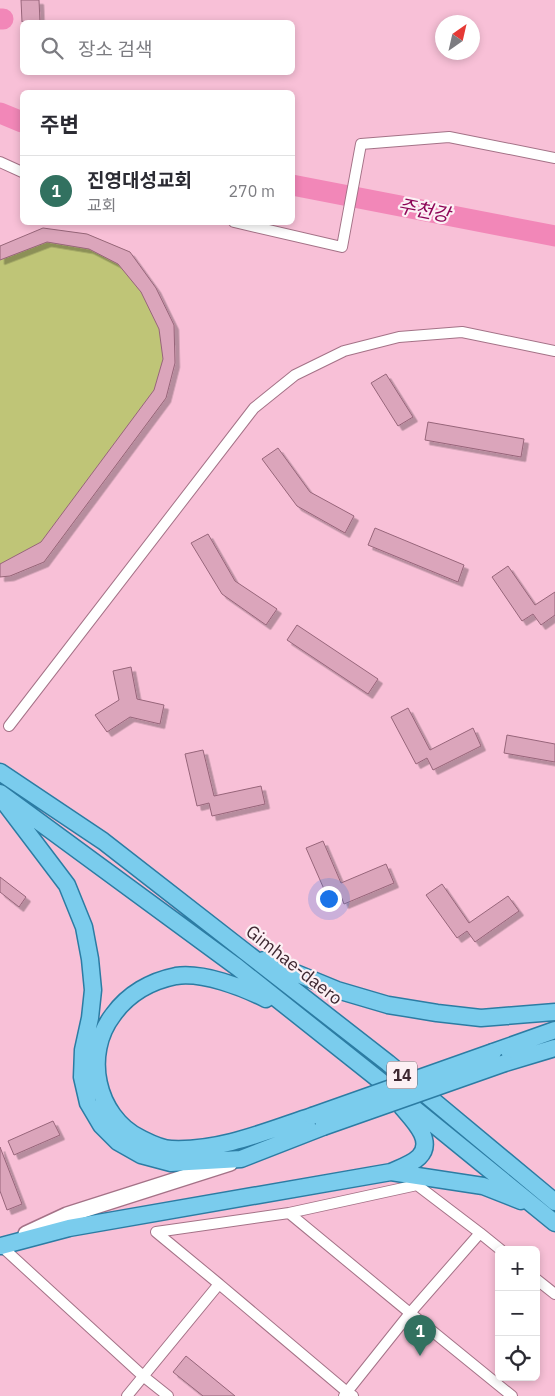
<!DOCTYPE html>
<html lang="ko">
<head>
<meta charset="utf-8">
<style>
	:root { --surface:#fff; --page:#f7f7f7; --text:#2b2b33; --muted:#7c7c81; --line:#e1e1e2; --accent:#327160 }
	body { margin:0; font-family:"IBM Plex Sans","Noto Sans KR",sans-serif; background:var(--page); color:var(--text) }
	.controls { position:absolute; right:15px; bottom:15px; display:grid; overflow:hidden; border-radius:8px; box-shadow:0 2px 8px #0003 }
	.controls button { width:45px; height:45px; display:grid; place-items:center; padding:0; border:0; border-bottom:1px solid var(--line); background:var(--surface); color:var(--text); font:25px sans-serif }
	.compass { position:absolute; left:435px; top:15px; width:45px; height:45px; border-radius:50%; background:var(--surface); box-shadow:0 2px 8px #0003; rotate:34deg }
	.you { position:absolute; left:328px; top:898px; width:18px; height:18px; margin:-12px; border:4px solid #fff; border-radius:50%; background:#1a73e8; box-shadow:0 0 0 8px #1a73e833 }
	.badge { display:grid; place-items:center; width:32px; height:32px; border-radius:50%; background:var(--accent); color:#fff; font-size:16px; font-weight:700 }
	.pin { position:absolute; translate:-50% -41px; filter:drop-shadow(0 1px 2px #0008) }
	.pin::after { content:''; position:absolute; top:26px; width:18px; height:15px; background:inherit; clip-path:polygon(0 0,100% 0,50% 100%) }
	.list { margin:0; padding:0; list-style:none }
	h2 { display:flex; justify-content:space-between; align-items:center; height:65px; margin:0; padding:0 20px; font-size:21px }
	h2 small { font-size:16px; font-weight:400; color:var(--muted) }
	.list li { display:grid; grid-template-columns:32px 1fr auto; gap:15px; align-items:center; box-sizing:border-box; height:70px; padding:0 20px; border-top:1px solid var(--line) }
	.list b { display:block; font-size:19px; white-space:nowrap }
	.list p { margin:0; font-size:16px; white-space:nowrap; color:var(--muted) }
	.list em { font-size:16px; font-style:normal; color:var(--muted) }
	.icon { flex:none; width:28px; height:28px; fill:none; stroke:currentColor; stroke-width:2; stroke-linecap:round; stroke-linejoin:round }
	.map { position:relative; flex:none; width:555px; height:1396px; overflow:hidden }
	.search { position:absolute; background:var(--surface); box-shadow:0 2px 8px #0003; left:20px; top:20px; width:275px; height:55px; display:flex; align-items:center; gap:12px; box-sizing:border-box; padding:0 18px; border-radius:8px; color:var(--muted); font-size:19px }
	.panel { position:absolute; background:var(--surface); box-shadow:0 2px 8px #0003; left:20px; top:90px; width:275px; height:135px; border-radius:8px }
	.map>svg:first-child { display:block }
	.green { fill:#bfc577 }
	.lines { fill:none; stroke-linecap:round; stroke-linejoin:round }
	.river { stroke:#f287b8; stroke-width:21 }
	.building { fill:#dba5bb; stroke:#97657a; filter:url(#shadow) }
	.minor-casing { stroke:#a47287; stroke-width:12 }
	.secondary-casing { stroke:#a47287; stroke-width:18 }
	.primary-casing { stroke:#2c7ca3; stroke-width:19 }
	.minor { stroke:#fff; stroke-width:10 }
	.secondary { stroke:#fff; stroke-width:15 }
	.primary { stroke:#7acced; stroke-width:16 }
	.primary-bridge-casing { stroke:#2c7ca3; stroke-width:19; stroke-linecap:butt }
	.primary-bridge { stroke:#7acced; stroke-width:16 }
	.labels { text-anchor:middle; stroke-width:4.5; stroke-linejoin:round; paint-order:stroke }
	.shield { fill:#fcf0f4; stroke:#77646c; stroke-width:1 }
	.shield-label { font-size:16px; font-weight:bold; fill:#3e2831 }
	.street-label { font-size:18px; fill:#3e2831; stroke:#fcf0f4 }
	.water-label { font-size:19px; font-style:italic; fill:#8d0758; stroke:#fcf0f4 }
</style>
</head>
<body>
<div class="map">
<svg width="555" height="1396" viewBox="0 0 555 1396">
	<defs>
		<filter id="shadow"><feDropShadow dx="4.5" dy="4.5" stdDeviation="0" flood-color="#0004"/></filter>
	</defs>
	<rect width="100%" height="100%" fill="#f8c0d7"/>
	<path class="green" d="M43,229L87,234L130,252L174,325L166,398L44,562L10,576L0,577V246Z"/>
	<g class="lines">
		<path class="river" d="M0,19H3
			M0,113L22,122
			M292,185L555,236"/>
	</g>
	<path class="building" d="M21,0H39L40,22H22Z
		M43,228L87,234L130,252L156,288L174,325L175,363L166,398L44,562L10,576L0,577V564L41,542L154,390L163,359L159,329L141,292L118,264L89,249L47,242L0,260V246Z
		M386,374L413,417L398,426L371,383Z
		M428,422L524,439L521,457L425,440Z
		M278,448L310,492L354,516L345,533L297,506L262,459Z
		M375,528L464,565L458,582L368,545Z
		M208,534L235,581L277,609L266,625L222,594L191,543Z
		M508,566L535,605L555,592V615L541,625L533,614L522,621L492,577Z
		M297,625L378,679L368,694L287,640Z
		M131,667L137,699L164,705L160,724L130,717L107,732L95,715L119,700L113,671Z
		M408,708L430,750L473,728L481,746L433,770L427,758L416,764L391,717Z
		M507,735L555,744V762L504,753Z
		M203,750L214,796L261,786L265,804L212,816L209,803L197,806L185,754Z
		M323,841L341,883L386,864L394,883L344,904L339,891L327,896L306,848Z
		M0,877L26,897L19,907L0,892Z
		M442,884L469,923L508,896L519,911L475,942L467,931L457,938L426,895Z
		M53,1121L60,1135L14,1155L8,1141Z
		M0,1147L22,1204L7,1210L0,1191Z
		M186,1356L235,1396H203L173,1372Z"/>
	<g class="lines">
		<g class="minor-casing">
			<path id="minor" d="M0,162L22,172
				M234,222L342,247L361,144L449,137L555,158
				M9,726L254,408L295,375L344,351L399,337L462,332L555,351
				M1,1246L143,1376L168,1396
				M501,1250L480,1233L410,1313L512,1396
				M536,1279L555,1294
				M219,1284L347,1392L344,1396
				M127,1396L219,1284L156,1232L289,1213
				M353,1396L347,1392L410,1313L289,1213L417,1185L480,1233"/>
		</g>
		<g class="secondary-casing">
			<path id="secondary" d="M26,1234L67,1215L230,1163"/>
		</g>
		<g class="primary-casing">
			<path id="primary" d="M0,772L103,841L388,1063L555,1202
				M0,793L237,967L378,1079L555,1223
				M5,803L67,885L84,927L90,959L93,990L90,1018L83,1050L82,1077L88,1103L101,1125L118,1142L141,1155L171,1163L241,1159L323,1127
				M264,960L337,990L388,1005L437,1013L481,1018L555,1012
				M266,999C242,987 203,972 176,976C151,981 128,994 113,1015C83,1054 96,1116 140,1138C150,1143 161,1149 172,1149C220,1151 267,1131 312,1116
				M493,1052L555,1030
				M505,1063L555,1048
				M391,1172C400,1168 412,1164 419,1157C435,1141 413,1120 402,1107
				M1,1246L69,1228L391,1172L483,1186L521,1201"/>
		</g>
		<use href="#minor" class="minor"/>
		<use href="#secondary" class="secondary"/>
		<use href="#primary" class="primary"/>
		<g class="primary-bridge-casing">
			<path id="primary-bridge" d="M312,1116L493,1052
				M323,1127L505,1063"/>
		</g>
		<use href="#primary-bridge" class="primary-bridge"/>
	</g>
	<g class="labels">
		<rect class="shield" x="387" y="1061.5" width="30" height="27" rx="4"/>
		<g class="shield-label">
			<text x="402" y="1081">14</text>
		</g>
		<g class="street-label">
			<text transform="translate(294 965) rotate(38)" y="6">Gimhae-daero</text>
		</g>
		<g class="water-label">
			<text transform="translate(424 210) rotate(11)" y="7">주천강</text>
		</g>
	</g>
</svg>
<div class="controls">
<button>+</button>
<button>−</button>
<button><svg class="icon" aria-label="locate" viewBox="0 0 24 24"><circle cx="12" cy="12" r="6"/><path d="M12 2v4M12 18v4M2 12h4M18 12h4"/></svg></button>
</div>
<svg class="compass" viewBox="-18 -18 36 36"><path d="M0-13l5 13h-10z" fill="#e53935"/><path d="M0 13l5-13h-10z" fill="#7c7c81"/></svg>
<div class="you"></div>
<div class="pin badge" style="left:420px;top:1356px">1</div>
<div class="search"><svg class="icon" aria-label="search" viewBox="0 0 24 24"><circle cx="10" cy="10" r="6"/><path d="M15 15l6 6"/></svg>장소 검색</div>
<section class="panel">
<h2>주변<small></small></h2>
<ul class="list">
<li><span class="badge">1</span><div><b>진영대성교회</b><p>교회</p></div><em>270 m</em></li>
</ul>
</section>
</div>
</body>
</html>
